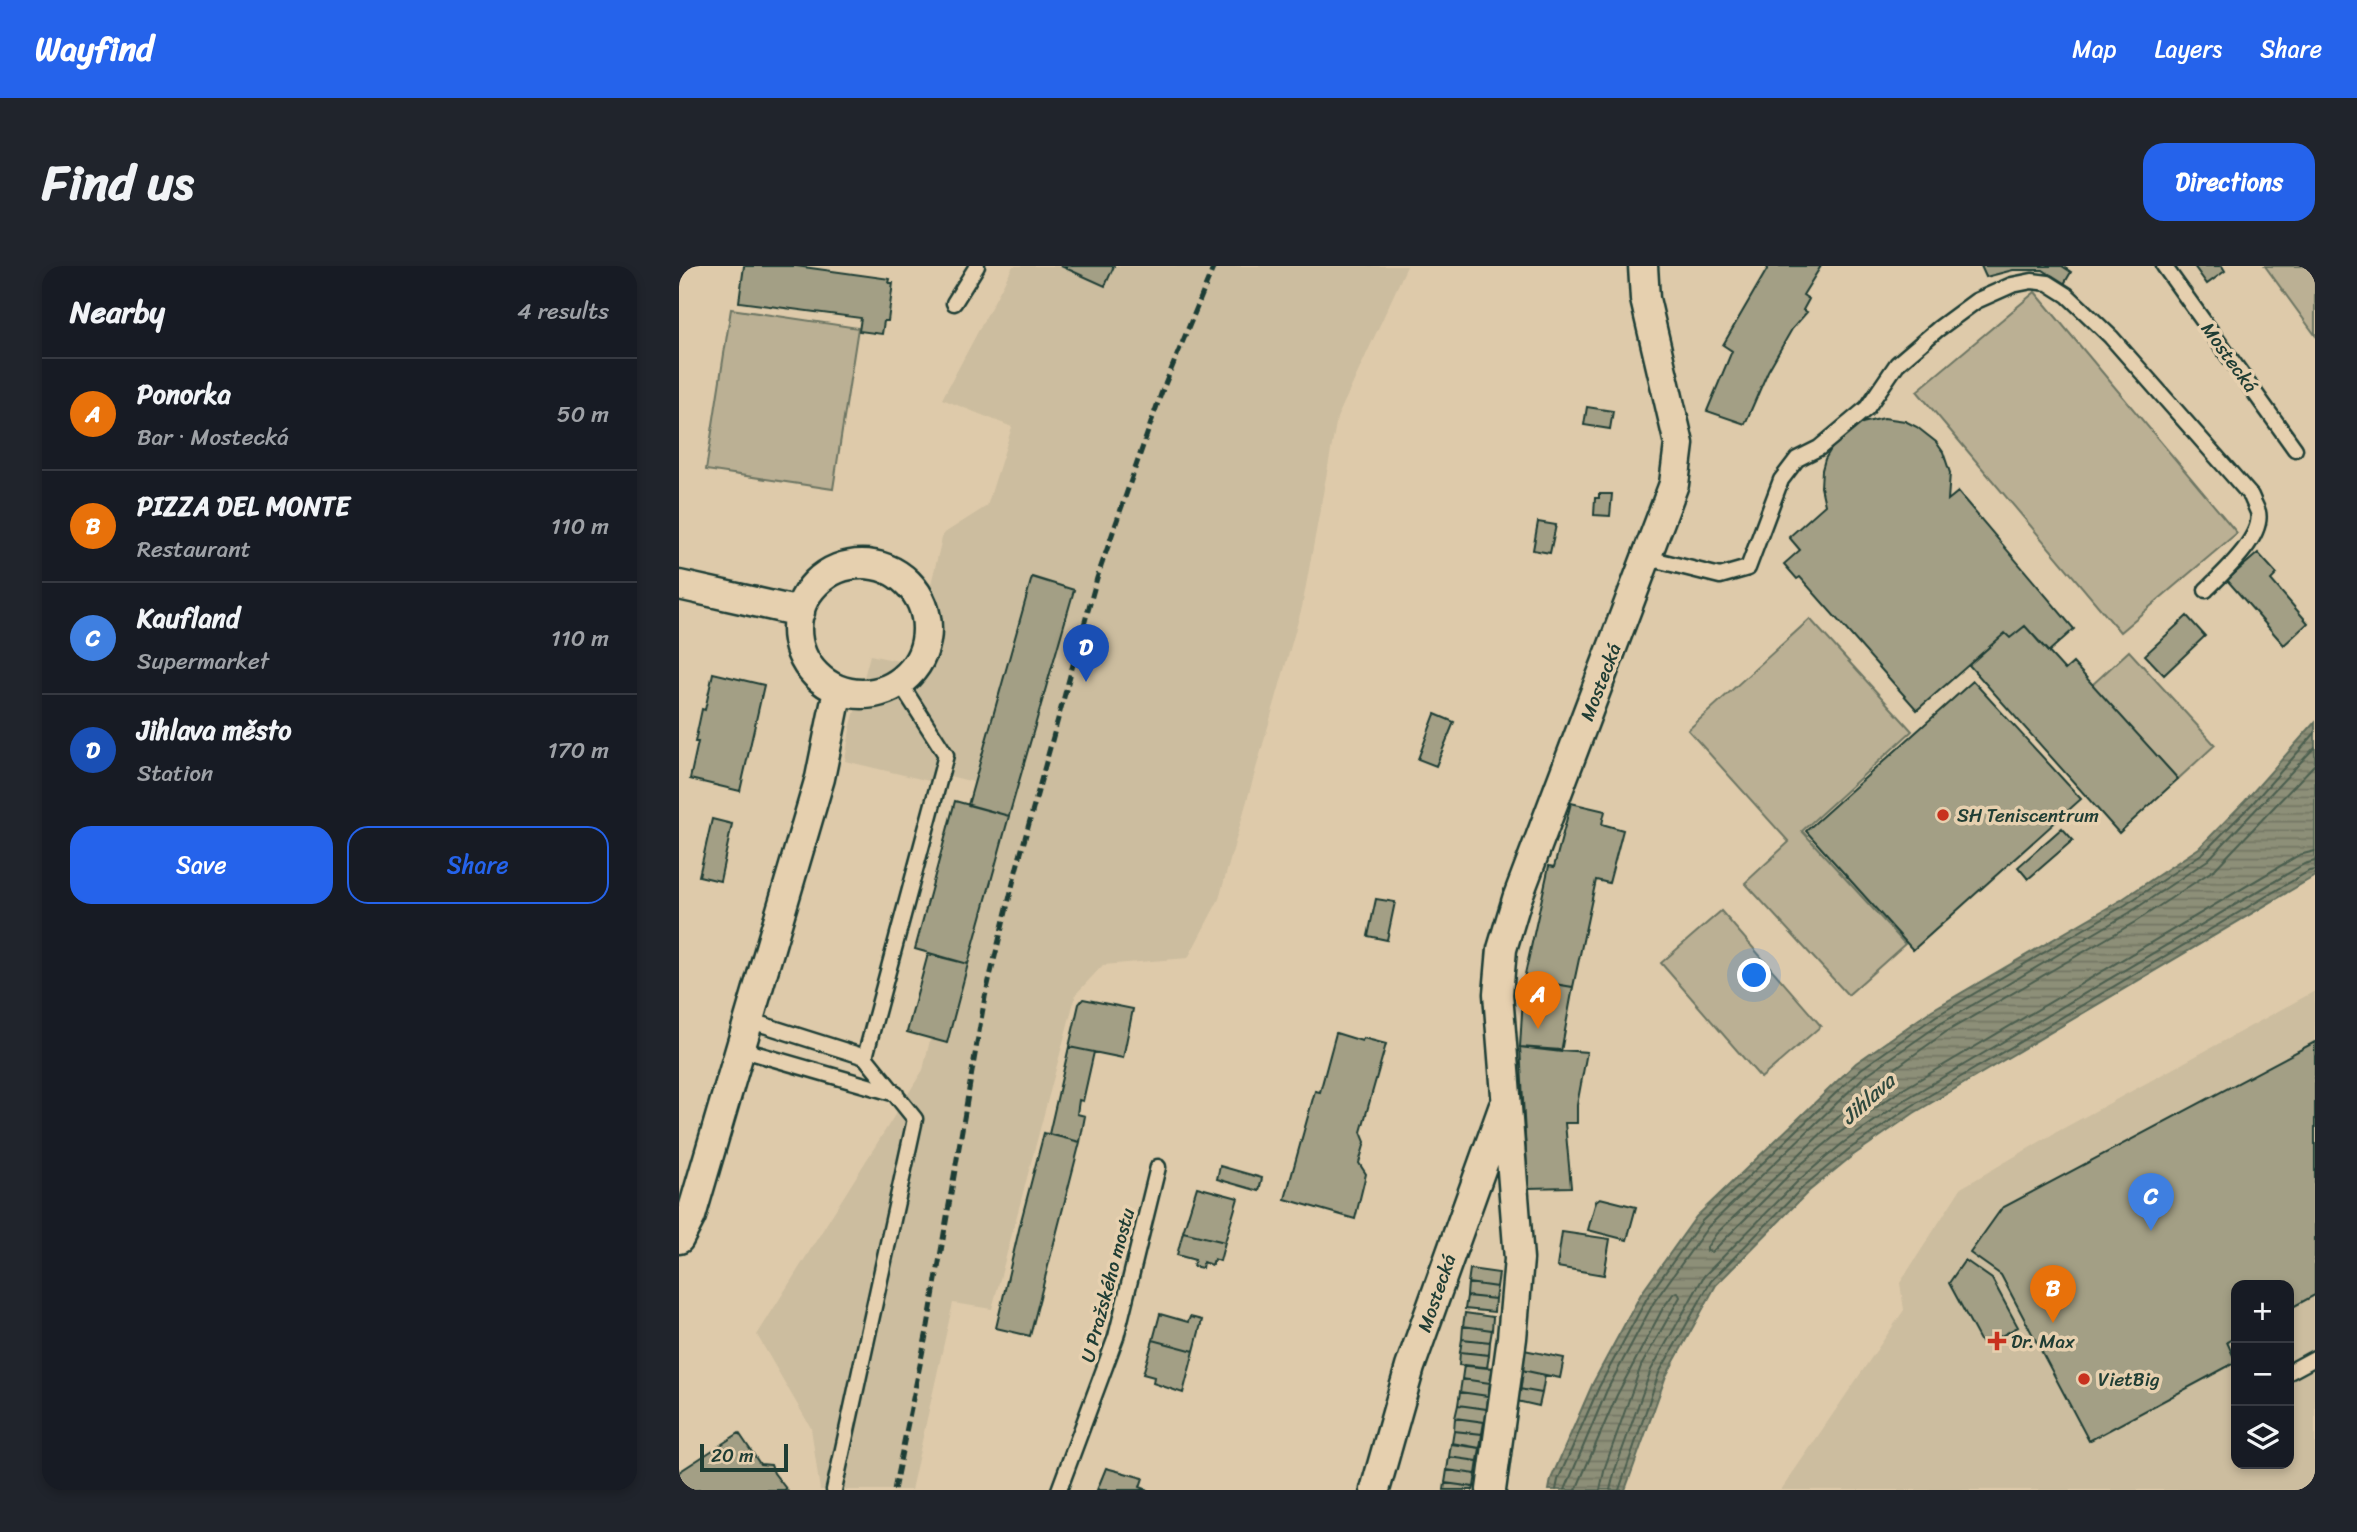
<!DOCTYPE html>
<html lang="en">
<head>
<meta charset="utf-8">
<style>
	:root { --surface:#171b24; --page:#20242c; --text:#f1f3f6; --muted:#9ea1a6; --line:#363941; --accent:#2563eb }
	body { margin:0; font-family:Sriracha,sans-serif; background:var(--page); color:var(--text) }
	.controls { position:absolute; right:21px; bottom:21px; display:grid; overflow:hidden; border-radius:14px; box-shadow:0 4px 10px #0003 }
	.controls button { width:63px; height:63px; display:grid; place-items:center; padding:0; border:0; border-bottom:2px solid var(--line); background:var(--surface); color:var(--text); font:35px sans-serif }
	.scale { position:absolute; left:21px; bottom:18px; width:88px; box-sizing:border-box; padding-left:7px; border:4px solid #1f3d34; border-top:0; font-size:19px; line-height:24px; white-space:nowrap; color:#1f3d34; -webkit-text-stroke:5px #e6d0af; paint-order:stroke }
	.you { position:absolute; left:1076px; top:710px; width:24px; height:24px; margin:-18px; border:5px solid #fff; border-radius:50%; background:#1a73e8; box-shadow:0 0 0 10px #1a73e833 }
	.badge { display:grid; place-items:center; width:46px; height:46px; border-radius:50%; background:var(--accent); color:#fff; font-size:23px; font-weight:700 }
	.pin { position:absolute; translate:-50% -58px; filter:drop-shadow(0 2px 4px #0008) }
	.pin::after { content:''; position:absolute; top:37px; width:24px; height:21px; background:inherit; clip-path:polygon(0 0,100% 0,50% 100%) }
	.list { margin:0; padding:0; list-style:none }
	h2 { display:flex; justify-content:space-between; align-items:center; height:91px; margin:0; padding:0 28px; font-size:30px }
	h2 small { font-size:23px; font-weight:400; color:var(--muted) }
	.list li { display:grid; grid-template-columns:46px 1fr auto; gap:21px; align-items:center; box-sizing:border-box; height:112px; padding:0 28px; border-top:2px solid var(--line) }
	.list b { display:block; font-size:26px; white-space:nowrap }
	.list p { margin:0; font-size:23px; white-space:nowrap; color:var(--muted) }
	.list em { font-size:23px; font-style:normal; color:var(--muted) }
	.actions { display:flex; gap:14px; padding:21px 28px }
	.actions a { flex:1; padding:16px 0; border:2px solid var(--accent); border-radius:21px; text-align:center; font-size:24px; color:var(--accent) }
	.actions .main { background:var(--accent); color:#fff }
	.icon { flex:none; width:38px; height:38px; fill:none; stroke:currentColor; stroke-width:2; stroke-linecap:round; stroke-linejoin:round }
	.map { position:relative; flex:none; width:1636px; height:1224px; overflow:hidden; border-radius:21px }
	header { display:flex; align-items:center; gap:42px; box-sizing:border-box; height:98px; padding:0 35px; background:var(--accent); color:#fff }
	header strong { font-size:33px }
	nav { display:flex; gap:38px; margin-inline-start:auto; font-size:24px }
	.intro { display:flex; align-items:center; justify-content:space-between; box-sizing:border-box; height:168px; padding:0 42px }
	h1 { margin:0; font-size:49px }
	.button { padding:18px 32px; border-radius:21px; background:var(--accent); color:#fff; font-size:24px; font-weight:700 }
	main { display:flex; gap:42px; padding:0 42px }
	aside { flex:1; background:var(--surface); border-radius:21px; box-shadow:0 4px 10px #0003 }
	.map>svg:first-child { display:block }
	.built { fill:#ccbd9f; fill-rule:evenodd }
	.pitch { fill:#bbb094; stroke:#6d7664; stroke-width:2 }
	.water { fill:url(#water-rules); stroke:#616e5d; stroke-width:2 }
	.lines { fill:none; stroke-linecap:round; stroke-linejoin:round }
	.shore { stroke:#4b5e4f; stroke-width:2 }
	.building { fill:#a39f85; stroke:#1f3d34; stroke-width:2 }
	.service-casing { stroke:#1f3d34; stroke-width:19 }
	.minor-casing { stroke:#1f3d34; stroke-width:33 }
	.service { stroke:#e6d0af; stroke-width:14 }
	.minor { stroke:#e6d0af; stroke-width:28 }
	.rail { stroke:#1f3d34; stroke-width:5; stroke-dasharray:10 5; stroke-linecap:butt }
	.poi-dot { fill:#c8321e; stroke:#e6d0af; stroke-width:2.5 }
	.labels { text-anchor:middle; stroke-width:7; stroke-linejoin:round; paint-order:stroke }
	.street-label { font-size:19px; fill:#1f3d34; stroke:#e6d0af }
	.poi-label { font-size:19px; fill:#1f3d34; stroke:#e6d0af; text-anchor:start }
	.water-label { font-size:21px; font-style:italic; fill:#30493e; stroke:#e6d0af }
</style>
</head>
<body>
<header>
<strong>Wayfind</strong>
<nav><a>Map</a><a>Layers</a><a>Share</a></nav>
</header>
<div class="intro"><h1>Find us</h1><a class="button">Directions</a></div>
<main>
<aside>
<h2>Nearby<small>4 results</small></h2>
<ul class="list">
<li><span class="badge" style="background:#e8710a">A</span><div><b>Ponorka</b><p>Bar · Mostecká</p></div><em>50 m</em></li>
<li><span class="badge" style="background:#e8710a">B</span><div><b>PIZZA DEL MONTE</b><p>Restaurant</p></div><em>110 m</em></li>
<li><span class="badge" style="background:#3f7fe0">C</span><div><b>Kaufland</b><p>Supermarket</p></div><em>110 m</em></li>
<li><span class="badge" style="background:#1a4fb4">D</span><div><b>Jihlava město</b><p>Station</p></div><em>170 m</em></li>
</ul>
<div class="actions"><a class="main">Save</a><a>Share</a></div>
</aside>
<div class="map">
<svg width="1636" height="1224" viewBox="0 0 1636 1224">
	<defs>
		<pattern id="water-rules" width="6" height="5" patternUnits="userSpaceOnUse" patternTransform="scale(1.75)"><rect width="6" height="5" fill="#8d8f78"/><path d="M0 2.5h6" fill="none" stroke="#737663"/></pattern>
	</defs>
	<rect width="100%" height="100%" fill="#decaaa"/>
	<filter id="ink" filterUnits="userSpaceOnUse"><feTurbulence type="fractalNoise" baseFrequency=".0143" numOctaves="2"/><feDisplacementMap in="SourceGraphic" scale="14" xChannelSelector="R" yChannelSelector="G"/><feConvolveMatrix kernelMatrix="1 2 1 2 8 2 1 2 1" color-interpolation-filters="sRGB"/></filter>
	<g filter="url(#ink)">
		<path class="built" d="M334,0H728L658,152L623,341L540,633L509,692L424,699L397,728L313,1043L274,1037L232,1224H141L132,1162L78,1069L244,804L311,520L258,507L254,516L166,495L171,463L191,389L233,398L264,268L308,240L333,161L263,133Z
			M1636,725V1224H1102L1225,1044L1221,1017L1282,922L1374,868ZM1557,1019H1610V1198H1557Z"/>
		<path class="pitch" d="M1586,0H1636V69Z
			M1356,26L1558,267L1441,366L1238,125Z
			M52,43L179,62L154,223L27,204Z
			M1131,353L1233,465L1123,565L1226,678L1169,729L1066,617L1110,576L1009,464Z
			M1450,385L1536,479L1499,513L1413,419Z
			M1042,645L1142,760L1082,812L982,697Z"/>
		<path class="water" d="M1636,456V610L1235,847L1173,890L1130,925L1037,1019L987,1110L946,1224H870L872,1213L914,1117L962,1028L1017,951L1177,797L1253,744L1442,634L1520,582L1566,535Z"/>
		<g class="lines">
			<path class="shore" d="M1636,498L1536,603L1456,656L1267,766L1194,818L1037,968L1028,981V985L1033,986L1114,905L1157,869L1221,825L1620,589L1636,585
				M877,1224L879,1214L920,1121L968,1032L1023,955L1182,803L1257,750L1446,639L1524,587L1572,539L1636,467
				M886,1224L928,1124L975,1036L1029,961L1187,809L1261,758L1450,647L1529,594L1636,481
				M897,1224L938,1129L984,1042L995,1027L999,1026L1001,1031L962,1100L926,1201L921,1224
				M931,1224L936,1204L972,1104L1025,1010L1120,914L1164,877L1227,833L1625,598L1636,595
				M940,1224L980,1107L1032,1015L1125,920L1169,884L1231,841L1630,605L1636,604"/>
		</g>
		<path class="building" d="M65,0H117L211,13L210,17H214L209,55H205L203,68L180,65L182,52L60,36Z
			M382,0H435L426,20Z
			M1090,0H1142L1124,29L1130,33L1124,44L1128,46L1113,63L1089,105L1066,158L1028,145L1053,85L1044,79Z
			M1302,0H1383L1392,6L1385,18L1364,4H1334L1307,11Z
			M1515,0H1543L1546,5L1528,18Z
			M908,141L934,145L931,163L905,159Z
			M1205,152L1226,155L1238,161L1257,176L1264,186L1271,207L1269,234L1279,226L1395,363L1369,386L1346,360L1331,372L1326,367L1238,444L1121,311L1118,313L1105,298L1121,284L1110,271L1146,239L1142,221L1143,204L1146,193L1155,178L1165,167L1183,157Z
			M920,228H933L931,250L915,249L916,232H920Z
			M859,256L877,259L871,287L854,284Z
			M1579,287L1598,308L1592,314L1629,357L1605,379L1548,314Z
			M353,311L395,324L330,550L289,539Z
			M1508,350L1526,370L1485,409L1466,389Z
			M1346,360L1386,404L1394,397L1499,513L1440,567L1290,399L1326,367L1331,372Z
			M34,407L85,419L61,525L11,513L19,476H16L23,443L26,444Z
			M1294,415L1402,533L1234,684L1127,565Z
			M756,448L775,456L757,500L739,493Z
			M276,535L330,550L289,698L236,683Z
			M892,537L926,545L923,558L944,564L930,617L917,614L894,721L845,713L870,600L875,601Z
			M33,553L53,558L41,615L20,610Z
			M1383,562L1394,574L1349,613L1339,601Z
			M697,633L716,636L708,674L689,670Z
			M249,688L289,698L268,777L228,766Z
			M845,713L894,721L882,786L841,781Z
			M404,733L454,743L444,792L390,781L400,738Z
			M657,767L683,775L684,772L707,778L682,866L686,876L680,897L687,908L676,953L606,933L636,825L641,826Z
			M1636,776V1029L1610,1043V1019H1557V1071L1548,1076L1557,1096L1410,1175L1322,1009L1291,987L1323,942Z
			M390,781L415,786L404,835L400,834L398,848L406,850L401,876L370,868Z
			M841,781L908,786L898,839V857H886L892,921L849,922Z
			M365,867L401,876L351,1070L317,1062L342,955Z
			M541,900L583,912L580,925L538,913Z
			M518,921L559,932L546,976L504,966Z
			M921,932L957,941L948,974L909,964L917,935Z
			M504,966L546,976L541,995L535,993L533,999L524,996L523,1002L514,1000L516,994L498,989Z
			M883,966L931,973L925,1009L878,1001Z
			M1286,994L1313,1013L1339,1061L1304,1080L1270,1017Z
			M791,1003L820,1007L818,1021L789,1017Z
			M789,1017L818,1021L816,1033L788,1030Z
			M788,1030L816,1033L815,1046L786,1043Z
			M786,1047L814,1051L813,1064L784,1060Z
			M481,1048L509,1056L511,1051L523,1054L515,1085L474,1074Z
			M784,1060L813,1064L811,1076L783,1073Z
			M783,1073L811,1076L810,1089L781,1086Z
			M474,1074L515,1085L504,1127L474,1117L475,1111L464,1108Z
			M845,1084L885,1092L881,1112L843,1104Z
			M781,1086L810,1089L808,1102L780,1099Z
			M785,1099L814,1102L811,1117L783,1113Z
			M843,1104L866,1109L863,1127L840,1123Z
			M783,1113L811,1117L809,1130L781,1126Z
			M840,1123L863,1127L860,1140L838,1135Z
			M781,1126L809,1130L808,1143L779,1139Z
			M779,1139L808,1143L806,1156L776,1152Z
			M776,1152L805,1156L803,1168L775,1165Z
			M775,1165L803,1168L801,1182L773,1177Z
			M60,1167L81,1198L92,1199L95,1207L108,1224H0V1206Z
			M772,1178L801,1182L799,1195L770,1191Z
			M770,1191L799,1195L797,1208L768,1204Z
			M427,1202L464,1212L461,1221L469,1224H418Z
			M768,1204L797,1208L795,1221L766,1217Z
			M766,1217L795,1221L794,1224H765Z"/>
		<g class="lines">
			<g class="service-casing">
				<path id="service" d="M1485,0L1616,183
					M275,37L298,0
					M969,292L1041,310L1069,302L1102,214L1118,193L1140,182L1188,142L1218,98L1259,63L1297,35L1333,19L1353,15L1369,17L1388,29L1432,71L1572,230C1574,235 1577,241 1579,246C1585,271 1543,308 1527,324
					M69,754L186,791L236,853L155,1224
					M61,783L217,828
					M186,791L267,489L221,417
					M1610,1106L1636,1092
					M380,1224L437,1071L479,901"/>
			</g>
			<g class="minor-casing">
				<path id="minor" d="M118 363a65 65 0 1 1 130 0a65 65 0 1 1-130 0Z
					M0,319L121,346
					M0,973L12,950L141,512L159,424
					M696,1224L731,1101L824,842
					M812,1224L833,1072L840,993L819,728L823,683L838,633L995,218L1000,178L966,33L964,0"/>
			</g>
			<use href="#service" class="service"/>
			<use href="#minor" class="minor"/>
			<path class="rail" d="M215,1224L249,1060L306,731L338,601L418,312L482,128L535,0"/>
		</g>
	</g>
	<g class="poi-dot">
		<circle cx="1264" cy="549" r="7"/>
		<path d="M1314.5 1064.5h7v7h7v7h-7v7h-7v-7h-7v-7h7z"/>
		<circle cx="1405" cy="1113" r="7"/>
	</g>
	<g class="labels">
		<g class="street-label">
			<text transform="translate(1551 91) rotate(54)" y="7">Mostecká</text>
			<text transform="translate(921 416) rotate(-69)" y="7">Mostecká</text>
			<text transform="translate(428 1019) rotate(-75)" y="7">U Pražského mostu</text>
			<text transform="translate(757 1027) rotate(-71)" y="7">Mostecká</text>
		</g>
		<g class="poi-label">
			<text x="1278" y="556">SH Teniscentrum</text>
			<text x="1332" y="1082">Dr. Max</text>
			<text x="1419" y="1120">VietBig</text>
		</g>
		<g class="water-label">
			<text transform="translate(1189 833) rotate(-42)" y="7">Jihlava</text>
		</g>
	</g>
</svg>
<div class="controls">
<button>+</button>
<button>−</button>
<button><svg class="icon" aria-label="layers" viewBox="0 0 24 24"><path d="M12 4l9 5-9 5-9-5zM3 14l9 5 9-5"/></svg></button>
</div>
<div class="scale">20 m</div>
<div class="you"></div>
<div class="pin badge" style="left:859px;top:763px;background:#e8710a">A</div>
<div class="pin badge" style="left:1374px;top:1057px;background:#e8710a">B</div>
<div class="pin badge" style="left:1472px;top:965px;background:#3f7fe0">C</div>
<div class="pin badge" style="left:407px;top:416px;background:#1a4fb4">D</div>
</div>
</main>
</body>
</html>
